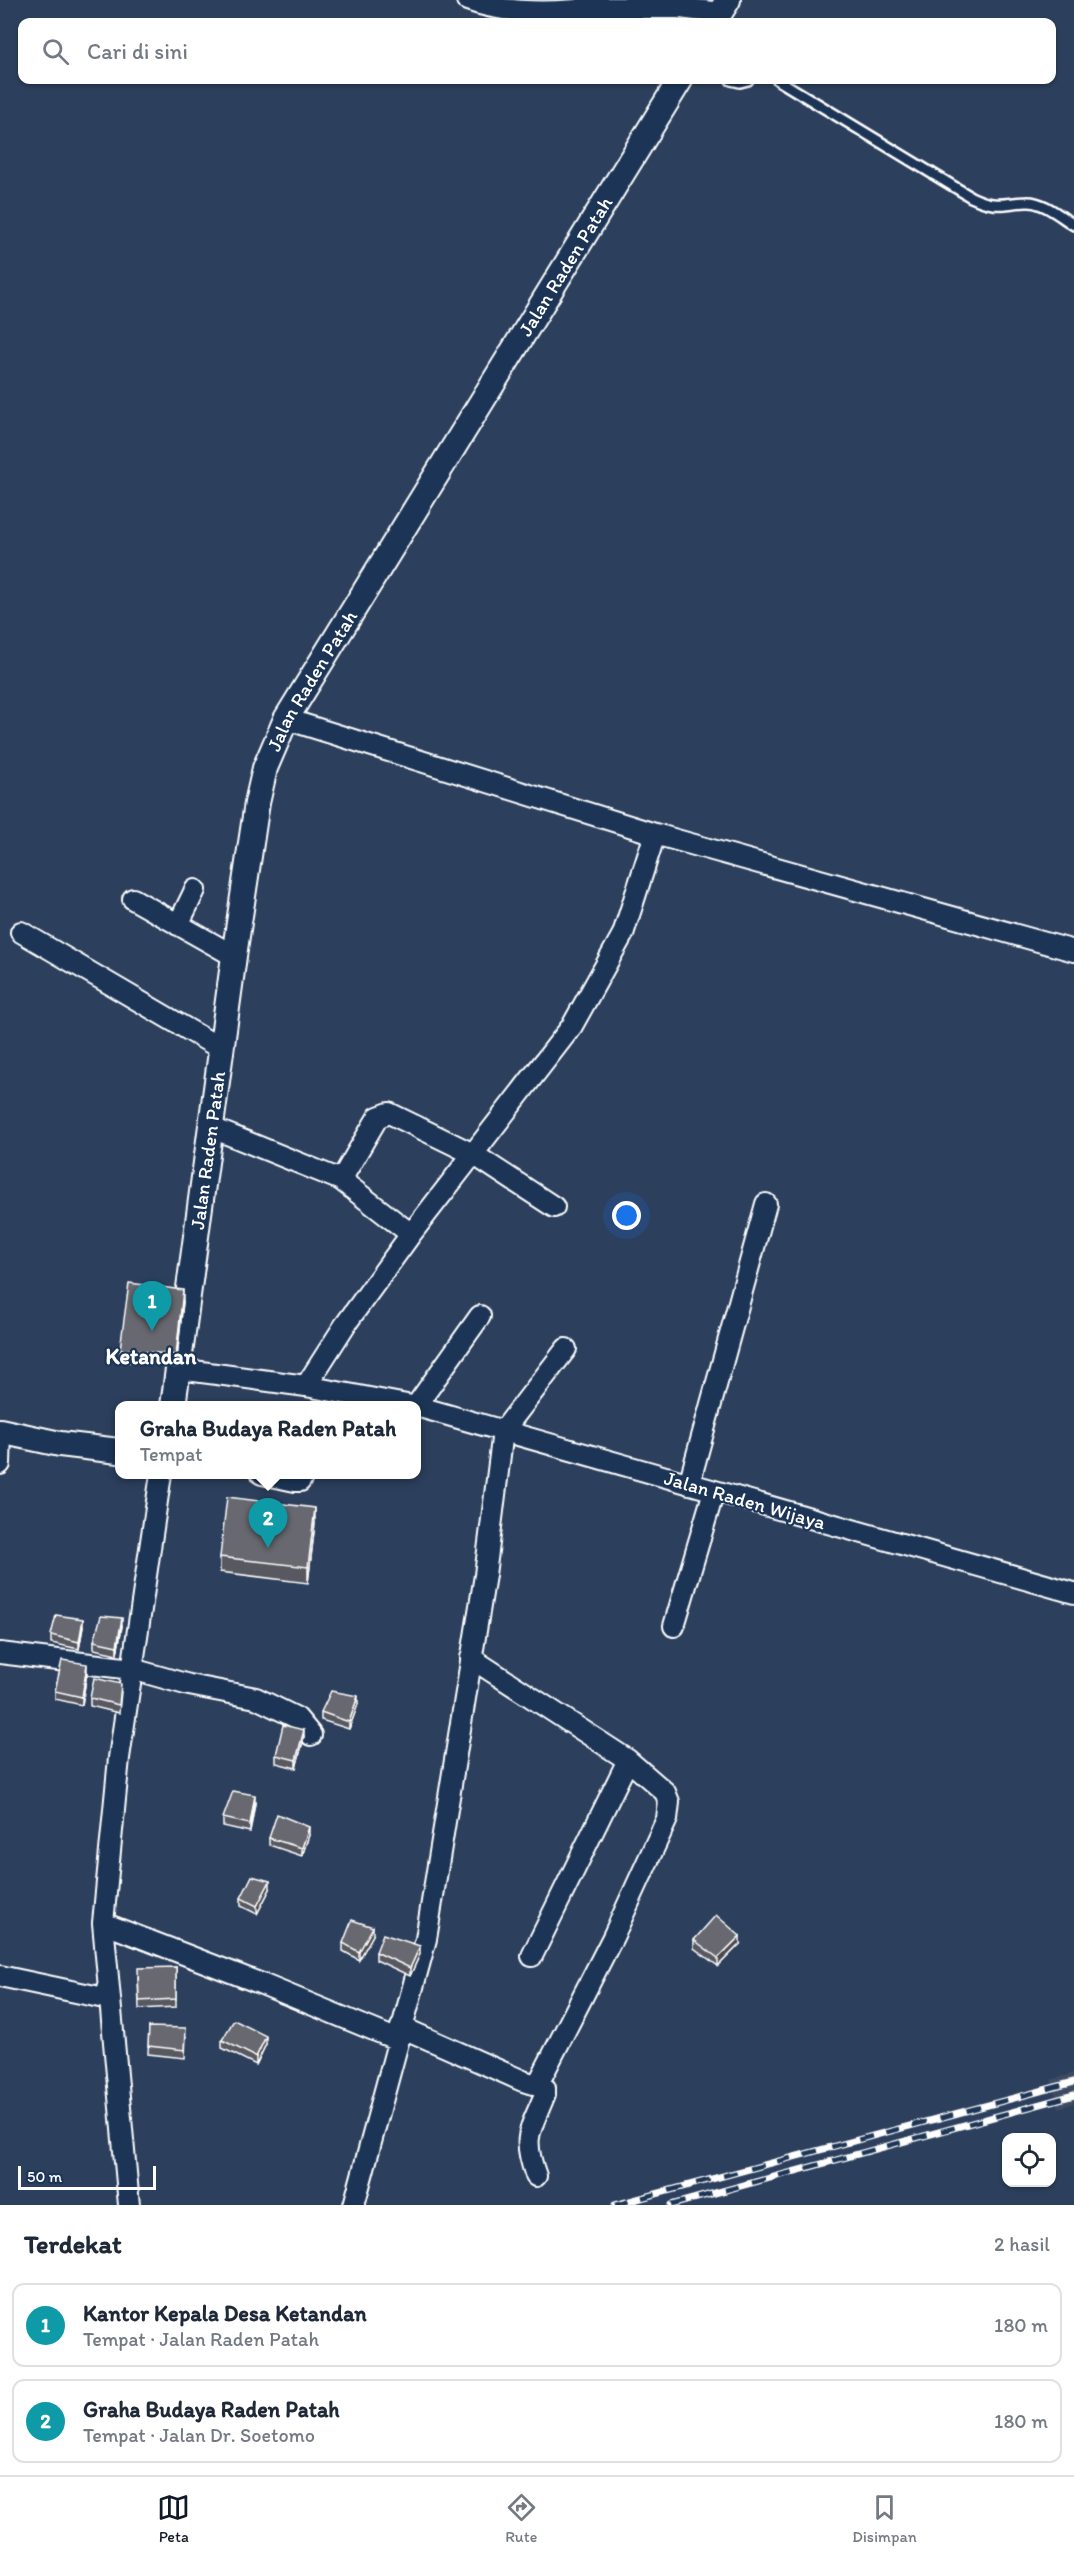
<!DOCTYPE html>
<html lang="id">
<head>
<meta charset="utf-8">
<style>
	:root { --surface:#fff; --page:#f6f6f7; --text:#1f2937; --muted:#747a83; --line:#e0e1e3; --accent:#111827 }
	body { margin:0; font-family:Itim,sans-serif; background:var(--page); color:var(--text) }
	.controls { position:absolute; right:18px; bottom:18px; display:grid; overflow:hidden; border-radius:12px; box-shadow:0 2px 4px #0004 }
	.controls button { width:54px; height:54px; display:grid; place-items:center; padding:0; border:0; border-bottom:2px solid var(--line); background:var(--surface); color:var(--text); font:30px sans-serif }
	.scale { position:absolute; left:18px; bottom:15px; width:138px; box-sizing:border-box; padding-left:6px; border:3px solid #fff; border-top:0; font-size:16px; line-height:21px; white-space:nowrap; color:#fff; -webkit-text-stroke:4px #1d3557; paint-order:stroke }
	.you { position:absolute; left:627px; top:1216px; width:21px; height:21px; margin:-15px; border:4px solid #fff; border-radius:50%; background:#1a73e8; box-shadow:0 0 0 9px #1a73e833 }
	.badge { display:grid; place-items:center; width:39px; height:39px; border-radius:50%; background:var(--accent); color:#fff; font-size:20px; font-weight:700 }
	.pin { position:absolute; translate:-50% -50px; filter:drop-shadow(0 2px 3px #0008) }
	.pin::after { content:''; position:absolute; top:32px; width:21px; height:18px; background:inherit; clip-path:polygon(0 0,100% 0,50% 100%) }
	.popup { position:absolute; left:115px; top:1401px; width:306px; height:78px; box-sizing:border-box; display:grid; place-content:center; border-radius:12px; background:var(--surface); filter:drop-shadow(0 2px 4px #0005); font-size:20px; white-space:nowrap; color:var(--muted) }
	.popup b { font-size:22px; color:var(--text) }
	.popup::after { content:''; position:absolute; left:50%; top:100%; margin-left:-12px; border:12px solid transparent; border-top-color:var(--surface) }
	.list { margin:0; padding:0; list-style:none }
	h2 { display:flex; justify-content:space-between; align-items:center; height:78px; margin:0; padding:0 24px; font-size:26px }
	h2 small { font-size:20px; font-weight:400; color:var(--muted) }
	.list li { display:grid; grid-template-columns:39px 1fr auto; gap:18px; align-items:center; box-sizing:border-box; height:84px; margin:0 12px 12px; padding:0 12px; border:2px solid var(--line); border-radius:12px }
	.list b { display:block; font-size:22px; white-space:nowrap }
	.list p { margin:0; font-size:20px; white-space:nowrap; color:var(--muted) }
	.list em { font-size:20px; font-style:normal; color:var(--muted) }
	.icon { flex:none; width:33px; height:33px; fill:none; stroke:currentColor; stroke-width:2; stroke-linecap:round; stroke-linejoin:round }
	.map { position:relative; flex:none; width:1074px; height:2205px; overflow:hidden }
	.search { position:absolute; background:var(--surface); box-shadow:0 2px 4px #0004; left:18px; right:18px; top:18px; height:66px; display:flex; align-items:center; gap:15px; box-sizing:border-box; padding:0 21px; border-radius:12px; color:var(--muted); font-size:22px }
	.sheet { height:270px; background:var(--surface) }
	nav { display:flex; justify-content:space-around; align-items:center; box-sizing:border-box; height:84px; border-top:2px solid var(--line); background:var(--surface); font-size:16px; color:var(--muted) }
	nav a { display:grid; justify-items:center; gap:3px }
	nav .on { color:var(--accent) }
	.map>svg:first-child { display:block }
	.built { fill:#3e4b62 }
	.lines { fill:none; stroke-linecap:round; stroke-linejoin:round }
	.service-casing { stroke:#fff; stroke-width:14 }
	.minor-casing { stroke:#fff; stroke-width:24 }
	.tertiary-casing { stroke:#fff; stroke-width:28 }
	.service { stroke:#1d3557; stroke-width:9 }
	.minor { stroke:#1d3557; stroke-width:20 }
	.tertiary { stroke:#1d3557; stroke-width:24 }
	.rail-casing { stroke:#fff; stroke-width:7 }
	.rail { stroke:#1d3557; stroke-width:4.5; stroke-dasharray:14; stroke-linecap:butt }
	.wall { fill:#595960; stroke:#fff; stroke-width:1.5 }
	.shaded-wall { fill:#48494e; stroke:#fff; stroke-width:1.5 }
	.building { fill:#676870; stroke:#fff; stroke-width:1.5 }
	.labels { text-anchor:middle; stroke-width:4.5; stroke-linejoin:round; paint-order:stroke }
	.street-label { font-size:20px; fill:#fff; stroke:#1d3557 }
	.quarter-label { font-size:22px; font-weight:bold; fill:#fff; stroke:#1d3557 }
</style>
</head>
<body>
<div class="map">
<svg width="1074" height="2205" viewBox="0 0 1074 2205">
	<rect width="100%" height="100%" fill="#2c3f5c"/>
	<filter id="ink" filterUnits="userSpaceOnUse"><feTurbulence type="fractalNoise" baseFrequency=".0167" numOctaves="2"/><feDisplacementMap in="SourceGraphic" scale="12" xChannelSelector="R" yChannelSelector="G"/><feConvolveMatrix kernelMatrix="1 2 1 2 8 2 1 2 1" color-interpolation-filters="sRGB"/></filter>
	<g filter="url(#ink)">
		<path class="built" d="M1074,2073V2103L1059,2108L1051,2080Z"/>
		<g class="lines">
			<g class="service-casing">
				<path id="service" d="M731,80L740,82L748,80
					M778,80L971,197C997,209 1001,203 1027,202C1043,201 1061,217 1074,225"/>
			</g>
			<g class="minor-casing">
				<path id="minor" d="M467,0C507,15 555,13 597,8
					M586,0L597,8H680L720,13
					M286,719L655,834L1074,951
					M133,899L234,956
					M178,925L195,890
					M21,932L223,1050
					M210,1127L341,1180L411,1234
					M341,1180L378,1117L389,1113L473,1154L554,1207
					M179,1369L306,1386L412,1406
					M306,1386L345,1325L411,1234L572,1026L623,934L655,834
					M416,1406L1074,1593
					M416,1406L480,1316
					M0,1464L1,1432
					M262,1474L295,1481H300L304,1474
					M689,1484L766,1204
					M674,1626L714,1491
					M0,1653L132,1669L189,1685L256,1698L297,1718L311,1735
					M103,1923L262,1984L398,2040
					M532,1956L628,1760
					M0,1976L109,1999
					M401,2027L523,2081L533,2084L539,2082L613,1937L667,1819L669,1802L665,1792L628,1760L471,1658
					M536,2176C521,2135 531,2130 545,2094V2088L539,2082
					M129,2205L103,1923L119,1758L161,1474
					M354,2205L426,1939L485,1575L503,1431L566,1349"/>
			</g>
			<g class="tertiary-casing">
				<g id="tertiary">
					<path d="M714,22L728,0"/>
					<path id="s1" d="M173,1406L234,956L257,803L265,768L286,719L680,80"/>
					<path d="M0,1431L60,1444L119,1451"/>
				</g>
			</g>
			<use href="#service" class="service"/>
			<use href="#minor" class="minor"/>
			<use href="#tertiary" class="tertiary"/>
			<g class="rail-casing">
				<path id="rail" d="M615,2205L1074,2082
					M671,2205L1074,2095"/>
			</g>
			<use href="#rail" class="rail"/>
		</g>
		<path class="wall" d="M183,1302L176,1367L120,1361V1349Z
			M315,1523L308,1583L220,1572V1557Z
			M122,1626L117,1654L94,1649V1641Z
			M83,1627L79,1649L51,1643V1635Z
			M87,1672L82,1705L55,1699V1691Z
			M121,1692L119,1713L90,1706V1698Z
			M358,1704L349,1729L321,1720V1712Z
			M304,1737L296,1768L276,1763V1755Z
			M255,1803L250,1832L223,1826V1818Z
			M309,1835L302,1856L269,1845V1838Z
			M270,1889L257,1914L241,1906V1898Z
			M373,1935L359,1960L343,1951V1943Z
			M694,1940L740,1944L718,1966L694,1948Z
			M376,1952L420,1954L410,1976L376,1960Z
			M176,1967V2007L139,2009L138,1976Z
			M149,2027L186,2036L185,2058L148,2054Z
			M222,2040L266,2044L256,2065L222,2048Z"/>
		<path class="shaded-wall" d="M183,1290V1302L176,1367V1355Z
			M315,1508V1523L308,1583V1567Z
			M122,1618V1626L117,1654V1646Z
			M83,1619V1627L79,1649V1642Z
			M87,1664V1672L82,1705V1697Z
			M358,1696V1704L349,1729V1722Z
			M304,1730V1737L296,1768V1760Z
			M255,1795V1803L250,1832V1824Z
			M309,1827V1835L302,1856V1848Z
			M270,1881V1889L257,1914V1906Z
			M373,1927V1935L359,1960V1952Z
			M740,1936V1944L718,1966V1958Z
			M420,1946V1954L410,1976V1968Z
			M266,2036V2044L256,2065V2057Z"/>
		<path class="building" d="M129,1283L183,1290L176,1355L120,1349Z
			M227,1497L315,1508L308,1567L220,1557Z
			M56,1615L83,1619L79,1642L51,1635Z
			M101,1616L122,1618L117,1646L94,1641Z
			M62,1660L87,1664L82,1697L55,1691Z
			M94,1678L121,1684L119,1705L90,1698Z
			M331,1691L358,1696L349,1722L321,1712Z
			M283,1725L304,1730L296,1760L276,1755Z
			M233,1791L255,1795L250,1824L223,1818Z
			M277,1814L309,1827L302,1848L269,1838Z
			M252,1876L270,1881L257,1906L241,1898Z
			M716,1915L740,1936L718,1958L694,1940Z
			M352,1920L373,1927L359,1952L343,1943Z
			M383,1934L420,1946L410,1968L376,1952Z
			M176,1967V1999L139,2001L138,1968Z
			M234,2020L266,2036L256,2057L222,2040Z
			M149,2027L186,2028L185,2050L148,2046Z"/>
	</g>
	<g class="labels">
		<g class="street-label">
			<text dy="7" stroke="none"><textPath href="#s1" startOffset="1230">Jalan Raden Patah</textPath></text>
			<text dy="7" stroke="none"><textPath href="#s1" startOffset="744">Jalan Raden Patah</textPath></text>
			<text dy="7" stroke="none"><textPath href="#s1" startOffset="258">Jalan Raden Patah</textPath></text>
			<text transform="translate(745 1500) rotate(16)" y="7">Jalan Raden Wijaya</text>
		</g>
		<g class="quarter-label">
			<text x="151" y="1364">Ketandan</text>
		</g>
	</g>
</svg>
<div class="controls">
<button><svg class="icon" aria-label="locate" viewBox="0 0 24 24"><circle cx="12" cy="12" r="6"/><path d="M12 2v4M12 18v4M2 12h4M18 12h4"/></svg></button>
</div>
<div class="scale">50 m</div>
<div class="you"></div>
<div class="pin badge" style="left:152px;top:1331px;background:#0f9aa8">1</div>
<div class="pin badge" style="left:268px;top:1548px;background:#0f9aa8">2</div>
<div class="popup"><b>Graha Budaya Raden Patah</b>Tempat</div>
<div class="search"><svg class="icon" aria-label="search" viewBox="0 0 24 24"><circle cx="10" cy="10" r="6"/><path d="M15 15l6 6"/></svg>Cari di sini</div>
</div>
<section class="sheet">
<h2>Terdekat<small>2 hasil</small></h2>
<ul class="list">
<li><span class="badge" style="background:#0f9aa8">1</span><div><b>Kantor Kepala Desa Ketandan</b><p>Tempat · Jalan Raden Patah</p></div><em>180 m</em></li>
<li><span class="badge" style="background:#0f9aa8">2</span><div><b>Graha Budaya Raden Patah</b><p>Tempat · Jalan Dr. Soetomo</p></div><em>180 m</em></li>
</ul>
</section>
<nav>
<a class="on"><svg class="icon" aria-label="map" viewBox="0 0 24 24"><path d="M3 6l6-2 6 2 6-2v14l-6 2-6-2-6 2zM9 4v14M15 6v14"/></svg>Peta</a>
<a><svg class="icon" aria-label="directions" viewBox="0 0 24 24"><path d="M12 3l9 9-9 9-9-9zM9 14v-3h6M13 9l2 2-2 2"/></svg>Rute</a>
<a><svg class="icon" aria-label="saved" viewBox="0 0 24 24"><path d="M7 4h10v16l-5-4-5 4z"/></svg>Disimpan</a>
</nav>
</body>
</html>
